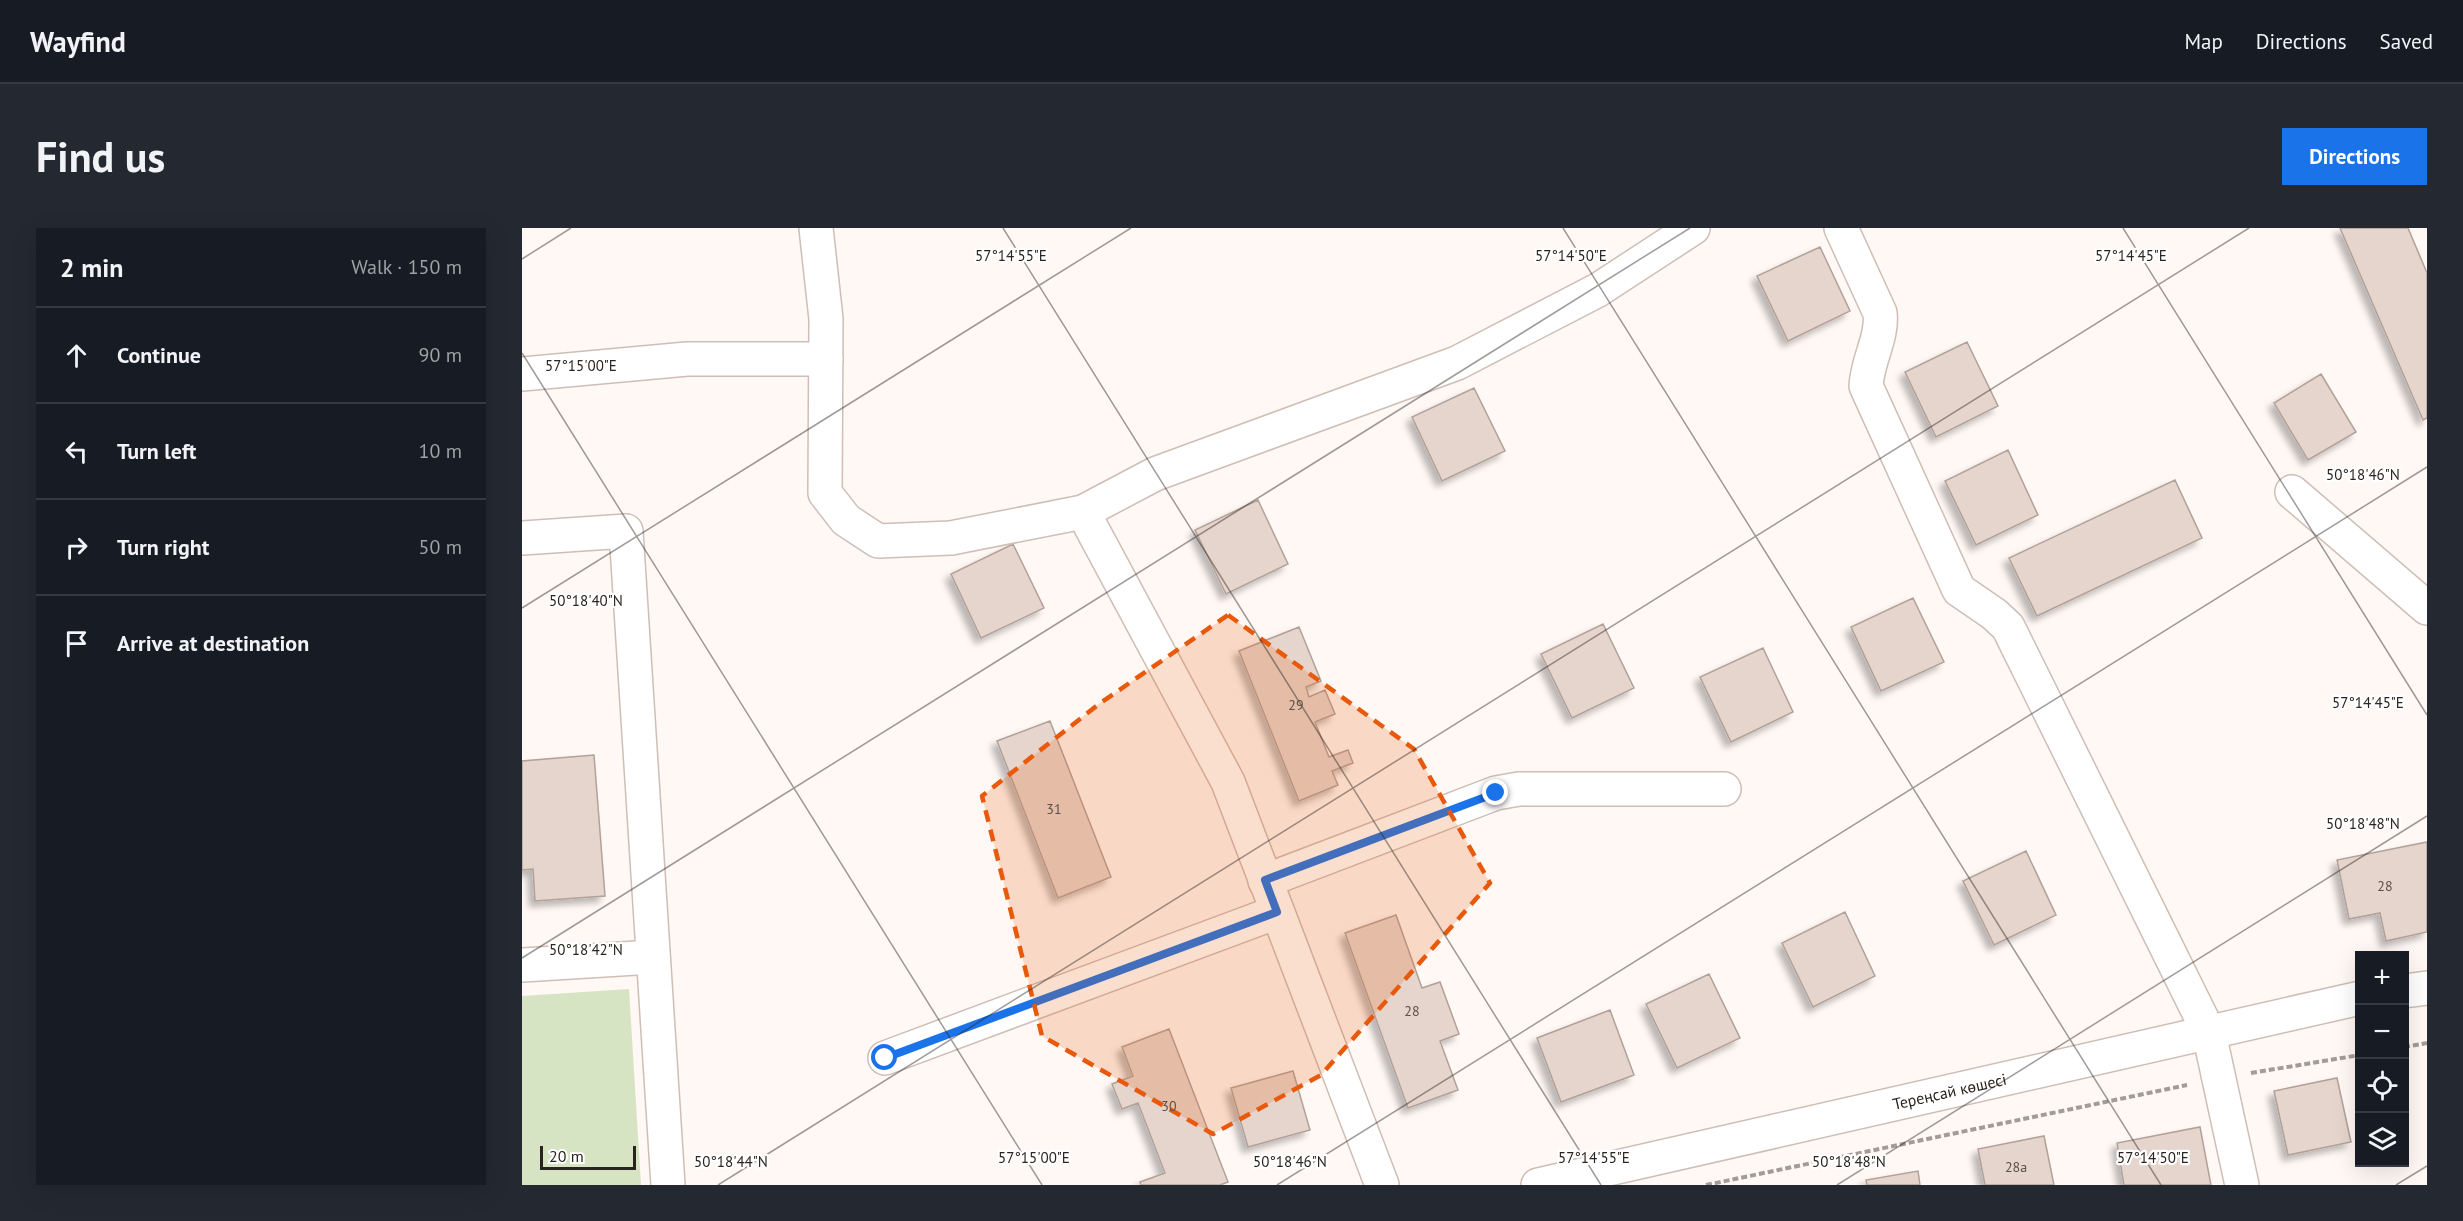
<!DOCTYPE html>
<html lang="en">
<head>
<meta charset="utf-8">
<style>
	:root { --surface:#171b24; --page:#242831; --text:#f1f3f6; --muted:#9ea1a6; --line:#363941; --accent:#1a73e8 }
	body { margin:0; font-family:"PT Sans",sans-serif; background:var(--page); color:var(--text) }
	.controls { position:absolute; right:18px; bottom:18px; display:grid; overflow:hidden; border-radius:0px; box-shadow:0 6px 24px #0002 }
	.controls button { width:54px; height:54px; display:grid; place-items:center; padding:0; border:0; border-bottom:2px solid var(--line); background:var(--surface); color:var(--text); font:30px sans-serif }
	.scale { position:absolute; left:18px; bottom:15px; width:96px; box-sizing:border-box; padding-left:6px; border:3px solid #2a2420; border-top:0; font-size:16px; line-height:21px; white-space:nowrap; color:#2a2420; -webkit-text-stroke:4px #fff; paint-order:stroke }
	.stop { position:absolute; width:18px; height:18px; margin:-14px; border:4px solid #1a73e8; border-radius:50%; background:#fff }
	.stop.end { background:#1a73e8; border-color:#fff; box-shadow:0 2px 6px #0008 }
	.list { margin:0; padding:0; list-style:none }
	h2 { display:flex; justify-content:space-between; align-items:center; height:78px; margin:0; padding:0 24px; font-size:26px }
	h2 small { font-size:20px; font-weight:400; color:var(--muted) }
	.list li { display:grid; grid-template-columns:39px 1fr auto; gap:18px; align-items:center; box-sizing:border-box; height:96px; padding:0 24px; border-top:2px solid var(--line) }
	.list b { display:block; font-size:22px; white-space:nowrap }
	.list em { font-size:20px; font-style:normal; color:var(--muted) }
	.icon { flex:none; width:33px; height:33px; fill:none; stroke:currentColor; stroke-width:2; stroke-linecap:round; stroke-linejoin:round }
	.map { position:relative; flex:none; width:1905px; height:957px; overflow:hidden; border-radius:0px }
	header { display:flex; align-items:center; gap:36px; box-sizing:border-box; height:84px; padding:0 30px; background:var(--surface); border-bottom:2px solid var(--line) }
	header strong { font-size:28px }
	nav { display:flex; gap:33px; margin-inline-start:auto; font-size:21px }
	.intro { display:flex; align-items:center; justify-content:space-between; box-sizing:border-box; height:144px; padding:0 36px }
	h1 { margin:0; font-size:42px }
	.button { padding:15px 27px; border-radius:0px; background:var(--accent); color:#fff; font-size:21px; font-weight:700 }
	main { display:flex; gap:36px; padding:0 36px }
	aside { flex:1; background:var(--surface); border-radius:0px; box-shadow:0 6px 24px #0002 }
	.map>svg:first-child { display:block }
	.green { fill:#d7e4c3 }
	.building { fill:#e5d5cc; stroke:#b1a199; stroke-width:1.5; filter:url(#shadow) }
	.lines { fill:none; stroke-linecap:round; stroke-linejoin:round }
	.minor-casing { stroke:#cebeb6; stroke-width:36 }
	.path { stroke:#a29b98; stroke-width:4; stroke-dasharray:6 3; stroke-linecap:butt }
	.minor { stroke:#fff; stroke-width:33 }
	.route { stroke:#1a73e8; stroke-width:8 }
	.marked { fill:#e8590c; fill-opacity:0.2; stroke:#e8590c; stroke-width:4.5; stroke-dasharray:12 8; stroke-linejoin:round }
	.ticks { fill:none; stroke:#2a2420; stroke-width:1.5; stroke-opacity:0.45 }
	.labels { text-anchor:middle; stroke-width:4.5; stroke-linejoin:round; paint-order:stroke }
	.number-label { font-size:14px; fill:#59504b }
	.street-label { font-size:16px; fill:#2a2420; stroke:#fff }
	.ticks-label { font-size:15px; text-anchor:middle; fill:#2a2420; stroke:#fff; stroke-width:4.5; stroke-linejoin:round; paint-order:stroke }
</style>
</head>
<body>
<header>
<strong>Wayfind</strong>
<nav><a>Map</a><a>Directions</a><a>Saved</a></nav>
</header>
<div class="intro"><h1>Find us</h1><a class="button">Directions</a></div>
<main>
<aside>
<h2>2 min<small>Walk · 150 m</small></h2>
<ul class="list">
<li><svg class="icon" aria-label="ahead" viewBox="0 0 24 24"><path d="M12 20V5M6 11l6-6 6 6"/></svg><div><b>Continue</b></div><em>90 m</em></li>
<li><svg class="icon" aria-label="left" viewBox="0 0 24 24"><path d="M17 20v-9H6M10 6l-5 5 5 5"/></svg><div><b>Turn left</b></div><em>10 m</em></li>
<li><svg class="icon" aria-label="right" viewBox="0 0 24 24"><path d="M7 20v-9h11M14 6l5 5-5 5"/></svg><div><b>Turn right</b></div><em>50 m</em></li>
<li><svg class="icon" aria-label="arrive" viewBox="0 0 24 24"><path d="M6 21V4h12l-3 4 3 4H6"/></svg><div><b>Arrive at destination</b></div></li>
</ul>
</aside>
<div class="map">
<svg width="1905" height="957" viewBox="0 0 1905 957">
	<defs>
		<filter id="shadow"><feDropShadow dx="-5.5" dy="5.5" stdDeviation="3" flood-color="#0004"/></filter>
	</defs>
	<rect width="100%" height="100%" fill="#fff8f5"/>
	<path class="green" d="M107,761L119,957H0V768Z"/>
	<path class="building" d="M1818,0H1886L1905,45V190L1901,192Z
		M1298,19L1328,83L1266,113L1235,48Z
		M1445,114L1476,178L1414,209L1383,144Z
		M1799,146L1834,204L1786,232L1752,175Z
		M952,160L983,223L920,253L890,189Z
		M1486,222L1516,287L1454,317L1423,253Z
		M1653,252L1680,310L1515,388L1487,330Z
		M736,272L766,336L704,366L673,302Z
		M491,316L522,380L459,410L429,346Z
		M1391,370L1422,434L1359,463L1329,399Z
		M1081,396L1112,460L1050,490L1019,426Z
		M777,399L799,453L784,459L787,469L803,462L813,486L793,494L807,529L826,522L831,535L810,543L816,557L777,573L717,423Z
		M1241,420L1271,484L1209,514L1178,449Z
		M528,493L589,649L536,670L475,513Z
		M72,527L83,668L13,673L11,641L0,642V533Z
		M1905,614V704L1864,713L1858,685L1827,691L1815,632Z
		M1504,623L1534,687L1472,717L1441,653Z
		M1323,684L1353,748L1291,779L1260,715Z
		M874,687L900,760L918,754L937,806L918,813L936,862L886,880L823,705Z
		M1187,746L1218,810L1155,840L1124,776Z
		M1088,782L1112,847L1039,874L1015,810Z
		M647,801L706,954L698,957H619L618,954L643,945L616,875L600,881L590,856L611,848L600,819Z
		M771,843L788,902L726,919L709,860Z
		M1815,850L1829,914L1766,927L1752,863Z
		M1678,899L1689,957H1602L1595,915Z
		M1522,908L1532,957H1463L1456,921Z
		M1396,943L1398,957H1345L1344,952Z"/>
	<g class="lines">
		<g class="minor-casing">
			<g id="minor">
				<path d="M294,0L304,91L303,265L324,292L356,313L429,310L561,284L633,246L935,135L1076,62L1171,0"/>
				<path d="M1319,0L1358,85C1361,109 1345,133 1344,158L1437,362L1472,386L1486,399L1687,805L1720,957"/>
				<path d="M0,146L165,131H304"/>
				<path d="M1770,264L1905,380"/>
				<path d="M561,284L706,554L860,957"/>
				<path d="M0,310L104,303L146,957"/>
				<path d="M743,653L974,565L997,561H1202"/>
				<path d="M0,737L131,729"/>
				<path d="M1882,763L1905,760"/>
				<path d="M363,830L755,684"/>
				<path id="s1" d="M1016,957L1838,770"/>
			</g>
		</g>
		<path class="path" d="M1882,819L1905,815
			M1729,845L1838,827
			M1184,957L1665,857"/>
		<use href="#minor" class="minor"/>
	</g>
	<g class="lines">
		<path class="route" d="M363,830L755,684L743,652L974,565"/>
	</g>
	<path class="marked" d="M706,387L892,521L968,655L799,847L691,906L520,808L460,568L577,476Z"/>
	<path class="ticks" d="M481,0L1079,957M1041,0L1639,957M1601,0L1905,487M0,31L49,0M0,125L520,957M0,380L609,0M0,730L1168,0M196,957L1727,0M755,957L1905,239M1315,957L1905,588M1874,957L1905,938"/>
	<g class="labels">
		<g class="number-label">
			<text x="774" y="482">29</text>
			<text x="532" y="586">31</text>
			<text x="1863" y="663">28</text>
			<text x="890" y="788">28</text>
			<text x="647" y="883">30</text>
			<text x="1494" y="944">28а</text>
		</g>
		<g class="street-label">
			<text dy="6" stroke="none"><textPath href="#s1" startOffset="422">Тереңсай көшесі</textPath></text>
		</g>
	</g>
	<g class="ticks-label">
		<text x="489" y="33">57°14'55"E</text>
		<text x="1049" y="33">57°14'50"E</text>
		<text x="1609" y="33">57°14'45"E</text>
		<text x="59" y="143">57°15'00"E</text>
		<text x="1841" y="252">50°18'46"N</text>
		<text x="64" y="378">50°18'40"N</text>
		<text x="1846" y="480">57°14'45"E</text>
		<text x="1841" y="601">50°18'48"N</text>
		<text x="64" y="727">50°18'42"N</text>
		<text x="512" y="935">57°15'00"E</text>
		<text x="1072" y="935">57°14'55"E</text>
		<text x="1631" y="935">57°14'50"E</text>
		<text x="209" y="939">50°18'44"N</text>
		<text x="768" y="939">50°18'46"N</text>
		<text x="1327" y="939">50°18'48"N</text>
	</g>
</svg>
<div class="controls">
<button>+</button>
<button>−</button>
<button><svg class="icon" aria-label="locate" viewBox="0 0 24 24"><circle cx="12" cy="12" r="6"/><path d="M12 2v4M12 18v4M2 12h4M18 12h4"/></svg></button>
<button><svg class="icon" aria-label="layers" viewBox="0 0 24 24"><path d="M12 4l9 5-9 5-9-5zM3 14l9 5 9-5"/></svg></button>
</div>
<div class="scale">20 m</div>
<div class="stop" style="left:363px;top:830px"></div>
<div class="stop end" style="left:974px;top:565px"></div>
</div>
</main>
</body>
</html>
